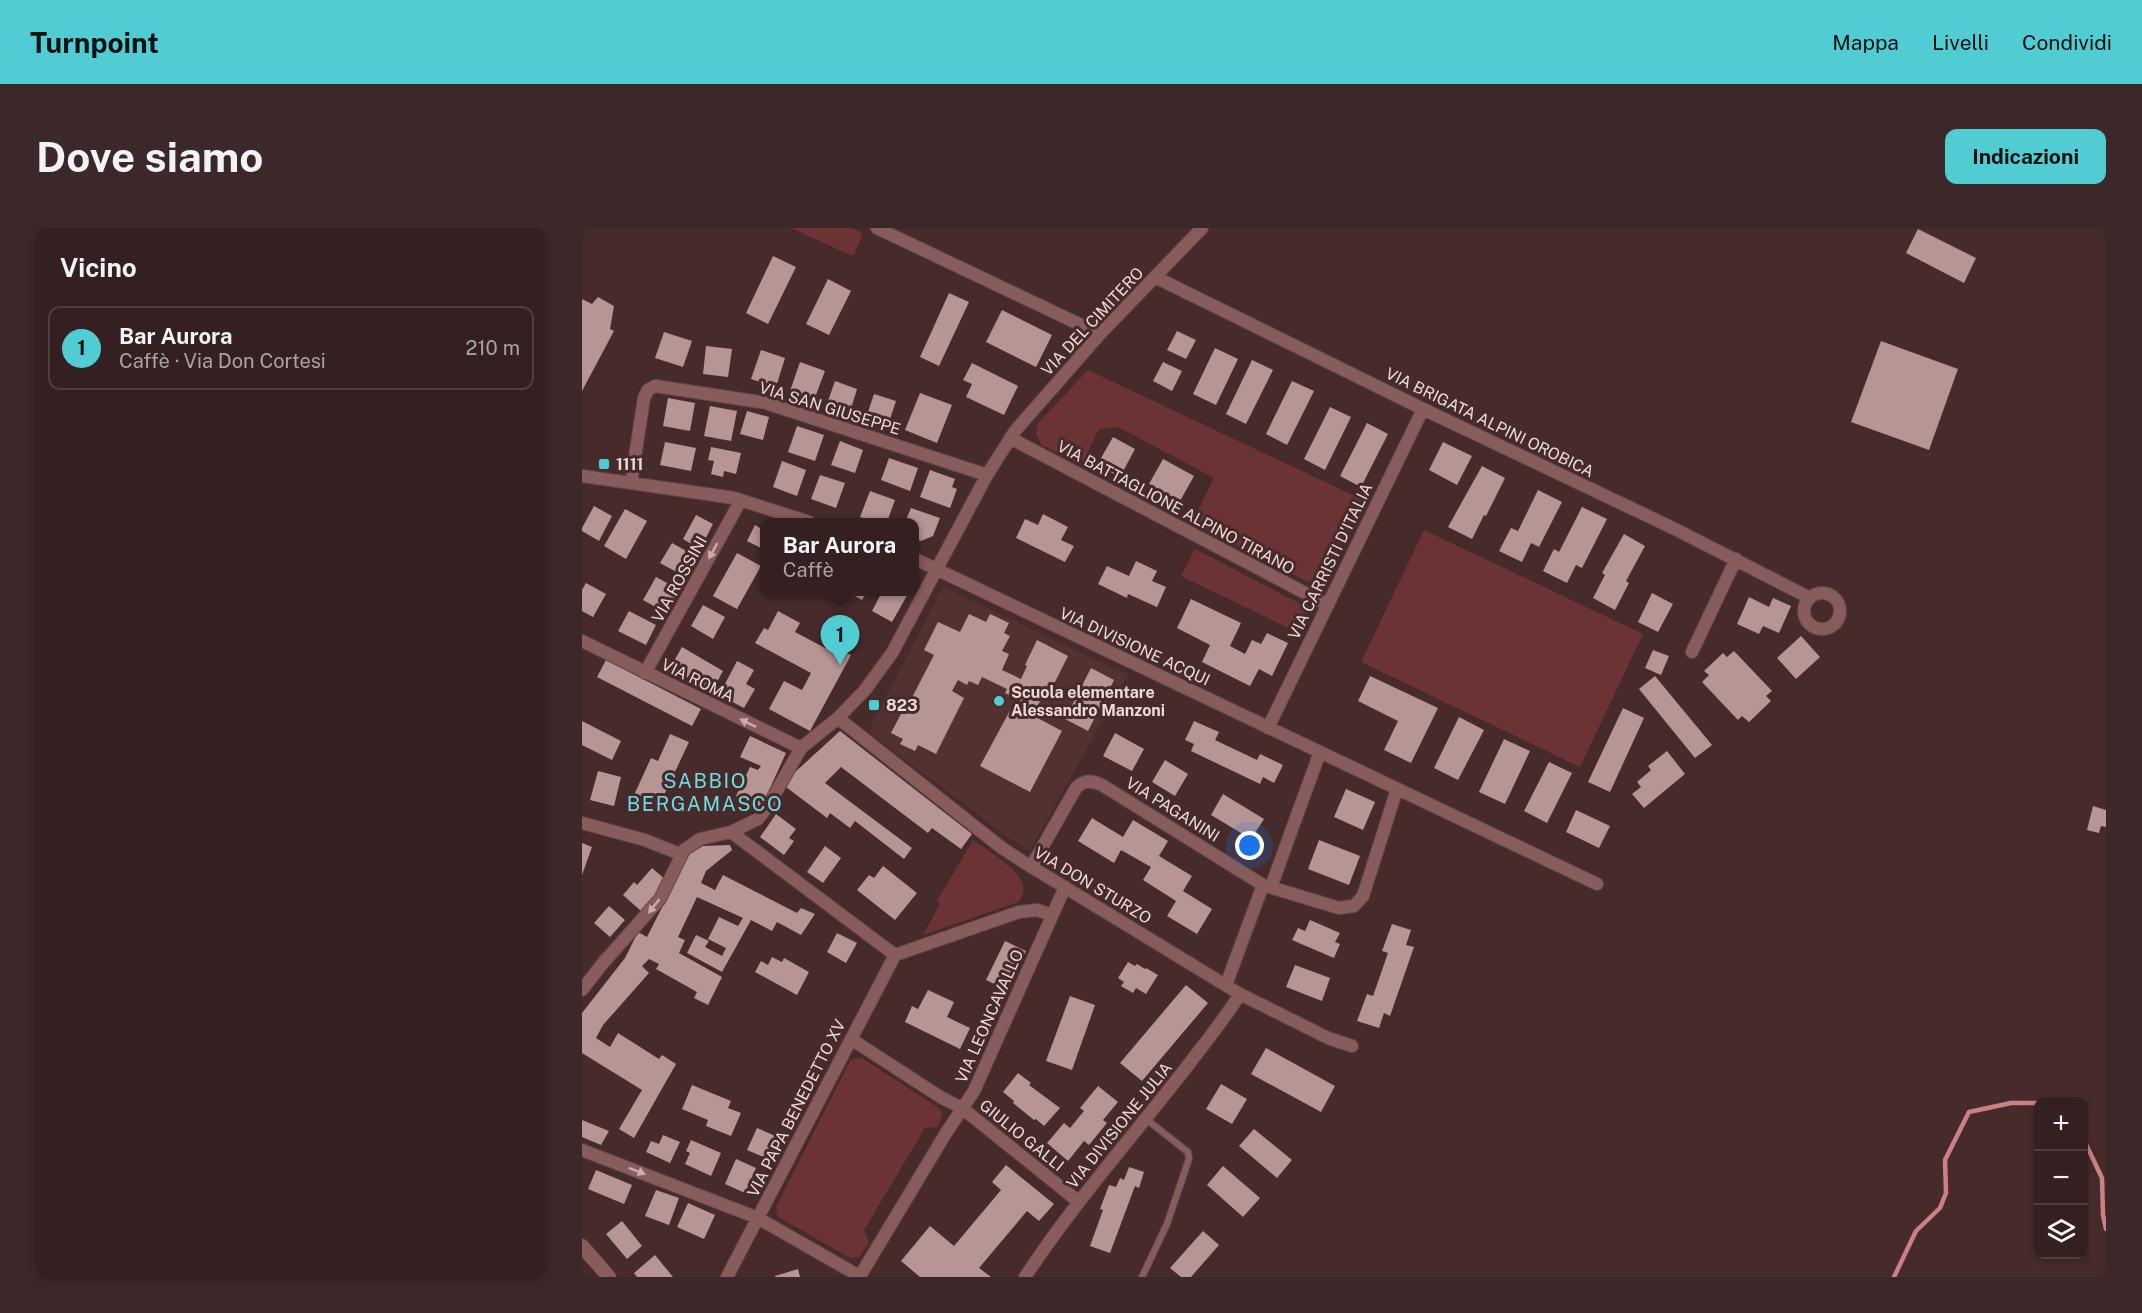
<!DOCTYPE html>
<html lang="it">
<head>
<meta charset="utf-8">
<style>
	:root { --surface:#342020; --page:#3c2829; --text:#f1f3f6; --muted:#a9a3a5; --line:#4e3e3e; --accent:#51ccd3 }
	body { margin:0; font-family:"Public Sans",sans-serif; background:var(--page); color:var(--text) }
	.controls { position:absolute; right:18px; bottom:18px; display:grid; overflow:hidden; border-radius:12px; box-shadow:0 3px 9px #0003 }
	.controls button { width:54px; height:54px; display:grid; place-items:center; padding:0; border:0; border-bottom:2px solid var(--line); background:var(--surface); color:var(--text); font:30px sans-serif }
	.you { position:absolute; left:668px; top:618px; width:21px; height:21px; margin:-15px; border:4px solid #fff; border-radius:50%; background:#1a73e8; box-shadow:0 0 0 9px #1a73e833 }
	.badge { display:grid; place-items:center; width:39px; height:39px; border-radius:50%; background:var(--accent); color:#111; font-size:20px; font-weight:700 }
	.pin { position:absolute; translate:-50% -50px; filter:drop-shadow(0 2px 3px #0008) }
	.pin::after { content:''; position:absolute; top:32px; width:21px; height:18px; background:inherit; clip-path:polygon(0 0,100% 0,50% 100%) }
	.popup { position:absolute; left:178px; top:290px; width:159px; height:78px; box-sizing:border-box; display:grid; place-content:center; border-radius:12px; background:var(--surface); filter:drop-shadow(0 2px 4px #0005); font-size:20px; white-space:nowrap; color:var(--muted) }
	.popup b { font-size:22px; color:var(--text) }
	.popup::after { content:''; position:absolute; left:50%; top:100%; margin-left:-12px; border:12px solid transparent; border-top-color:var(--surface) }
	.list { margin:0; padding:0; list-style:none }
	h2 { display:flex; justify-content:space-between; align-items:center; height:78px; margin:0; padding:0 24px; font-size:26px }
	h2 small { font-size:20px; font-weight:400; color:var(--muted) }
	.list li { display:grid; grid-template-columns:39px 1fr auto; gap:18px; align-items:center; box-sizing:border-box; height:84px; margin:0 12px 12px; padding:0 12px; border:2px solid var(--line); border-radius:12px }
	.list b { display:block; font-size:22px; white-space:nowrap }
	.list p { margin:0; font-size:20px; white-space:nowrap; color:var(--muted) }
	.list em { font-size:20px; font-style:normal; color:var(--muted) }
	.icon { flex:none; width:33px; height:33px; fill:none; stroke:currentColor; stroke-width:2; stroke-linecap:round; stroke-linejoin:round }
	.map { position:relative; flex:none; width:1524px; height:1049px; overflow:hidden; border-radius:12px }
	header { display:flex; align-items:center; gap:36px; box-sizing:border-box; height:84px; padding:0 30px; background:var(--accent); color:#111 }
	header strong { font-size:28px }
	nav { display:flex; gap:33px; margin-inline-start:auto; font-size:21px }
	.intro { display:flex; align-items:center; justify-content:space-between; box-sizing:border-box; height:144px; padding:0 36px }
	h1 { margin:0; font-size:42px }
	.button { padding:15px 27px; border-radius:12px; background:var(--accent); color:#111; font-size:21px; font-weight:700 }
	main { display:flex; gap:36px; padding:0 36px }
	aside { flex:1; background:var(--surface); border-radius:12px; box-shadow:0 3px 9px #0003 }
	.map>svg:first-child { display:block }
	.built { fill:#543131 }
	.green { fill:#6c3334 }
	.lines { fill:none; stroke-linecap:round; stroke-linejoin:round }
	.stream { stroke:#cb8081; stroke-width:4.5 }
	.building { fill:#b79594 }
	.service-casing { stroke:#614746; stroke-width:8 }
	.minor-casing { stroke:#614746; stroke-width:14 }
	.tertiary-casing { stroke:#614746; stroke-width:15 }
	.service { stroke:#885c5b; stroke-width:6 }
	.minor { stroke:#885c5b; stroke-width:12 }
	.tertiary { stroke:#885c5b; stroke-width:14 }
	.oneway { fill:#c9aead }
	.poi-dot { fill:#51ccd3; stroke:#462b2a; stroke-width:2 }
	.labels { text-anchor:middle; stroke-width:6; stroke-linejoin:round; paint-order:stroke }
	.street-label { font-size:16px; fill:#ecdad9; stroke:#462b2a }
	.poi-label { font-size:16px; font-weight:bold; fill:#ecdad9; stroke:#462b2a; text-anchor:start }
	.quarter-label { font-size:20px; letter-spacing:1.5px; fill:#70dce2; stroke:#462b2a }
</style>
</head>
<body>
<header>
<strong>Turnpoint</strong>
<nav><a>Mappa</a><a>Livelli</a><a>Condividi</a></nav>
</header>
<div class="intro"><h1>Dove siamo</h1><a class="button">Indicazioni</a></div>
<main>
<aside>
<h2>Vicino<small></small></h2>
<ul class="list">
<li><span class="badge">1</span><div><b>Bar Aurora</b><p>Caffè · Via Don Cortesi</p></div><em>210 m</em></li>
</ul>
</aside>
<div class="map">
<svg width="1524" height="1049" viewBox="0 0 1524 1049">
	<rect width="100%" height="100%" fill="#462b2a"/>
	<path class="built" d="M361,359L546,447L448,622L430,612L290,507L289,498Z"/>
	<path class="green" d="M209,0H269L279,4L280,8L272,27H268Z
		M506,142L781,272L745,351L735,356L724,353L610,294L632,250L536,199L517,201L499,237L460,217L454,206L456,195Z
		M842,302L1061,406L998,539L779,434Z
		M613,321L719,376C729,387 724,394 719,406L599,348Z
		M391,612C408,625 458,650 436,674L341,707L358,676L355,673Z
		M280,830L357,880L361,886L356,899L343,900L282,1002L287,1015L277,1029L268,1030L198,990L195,988L194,979L268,833L271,831Z"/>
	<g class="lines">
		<path class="stream" d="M1502,881V912L1520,950L1521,987L1524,1001
			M1312,1049L1334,1003L1358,980L1364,965L1363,932L1387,884L1429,875H1456"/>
	</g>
	<path class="building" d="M1336,1L1394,30L1382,55L1324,25Z
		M191,28L214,39L186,96L164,85Z
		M246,51L269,63L247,107L224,96Z
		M367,65L387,74L357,138L338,129Z
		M16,69L32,78L28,101L32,103L0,163V71L10,76Z
		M420,82L470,107L454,139L404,114Z
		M595,103L614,112L604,131L585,122Z
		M82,104L110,113L101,139L73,130Z
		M1299,113L1376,141L1347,222L1269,194Z
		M124,118L150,121L146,149L121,146Z
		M633,120L656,131L634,177L611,166Z
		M179,122L203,130L194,159L169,151Z
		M670,132L691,142L664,196L644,186Z
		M218,134L243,143L232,172L208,163Z
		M581,134L600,143L590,163L571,153Z
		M390,135L436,158L422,187L384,169L390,156L381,152Z
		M253,153L275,161L268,184L245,176Z
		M710,153L732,163L705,217L684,206Z
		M338,165L370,177L355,215L323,202Z
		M292,166L314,173L306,197L284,190Z
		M86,170L113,175L108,203L81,198Z
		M128,178L155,183L149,213L122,208Z
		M748,179L769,189L743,242L722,231Z
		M165,183L187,189L181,212L158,206Z
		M785,195L806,206L779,259L758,248Z
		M215,198L242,207L233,233L206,224Z
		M531,209L553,221L538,249L515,237Z
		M258,213L281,222L273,245L249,237Z
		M83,214L114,220L109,243L78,237Z
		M861,214L890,228L875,257L847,242Z
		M129,219L159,225L154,246L142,243L141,249L129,246L132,233L126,232Z
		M307,230L336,240L328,263L299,252Z
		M581,231L612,248L598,273L567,256Z
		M200,233L224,242L215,268L191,259Z
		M900,238L923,250L904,288L902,287L890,311L866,299Z
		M348,242L373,251L370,259L375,261L368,280L338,269Z
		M238,247L263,255L254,280L229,271Z
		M956,262L980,274L957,319L949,315L940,334L917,323L929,300L936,303Z
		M288,263L313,272L305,294H294L278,289Z
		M12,278L30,288L17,313L0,303V300Z
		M1000,279L1025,291L1000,340L994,337L985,355L961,343L972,321L977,324Z
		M329,280L358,290L351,308L339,313L333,311V294H323Z
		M43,281L65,293L44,331L22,318Z
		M461,286L486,299L479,312L492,318L483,334L434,310L443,291L456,297Z
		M114,287L131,296L118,321L101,311Z
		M173,297L183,303V322L165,313Z
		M1042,306L1063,318L1044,353L1047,355L1033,382L1011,370L1023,347L1020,345Z
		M90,315L115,329L104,349L78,335Z
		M155,325L179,338L155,381L131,368Z
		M554,333L575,343L570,353L584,359L575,379L546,366L545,370L516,356L525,338L547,348Z
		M74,349L98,362L92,373L86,370L79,382L61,372Z
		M4,355L24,366L11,389L0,383V362Z
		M265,364H285L280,372Z
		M300,364H327L310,394L290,383Z
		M1070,365L1091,376L1076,404L1056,394Z
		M1167,369L1187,379L1191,370L1209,378L1197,405L1181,398L1177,406L1155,396Z
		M609,371L659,395L648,418L663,426L670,412L679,416L685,405L706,415L690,448L677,441L668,458L620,434L628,417L595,400Z
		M121,377L143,389L131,411L109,398Z
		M47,383L74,397L64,417L36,403Z
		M196,383L218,395L213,404L245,421L248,416L269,427L228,503L187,481L202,453L220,462L229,445L173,415L182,400L186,402Z
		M387,386L404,394L408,386L427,395L422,405L428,408L420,423L427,426L420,442L439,451L445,438L443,437L455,412L486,428L472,456L468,454L454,481L423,465L425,461L400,449L396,457L387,453L385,457L376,452L370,463L382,470L354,526L336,517L333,523L318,516L321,511L309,505L321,482L323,483L352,427L342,422L356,394L378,404Z
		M1219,408L1238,429L1214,451L1195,430Z
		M100,419L141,443L130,463L88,440Z
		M1071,422L1087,428L1079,447L1063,440Z
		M1152,423L1190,463L1184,468L1189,473L1167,494L1160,488L1156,492L1120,454L1127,447L1122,443L1141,425L1145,429Z
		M24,432L119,481L110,498L15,449Z
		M155,433L172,442L164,456L173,461L162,480L137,467Z
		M509,440L532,452L506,503L483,491Z
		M788,448L856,480L829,535L802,522L816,493L776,473Z
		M1073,448L1130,517L1113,530L1057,461Z
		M431,477L480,503L448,564L398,538Z
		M1041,480L1062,490L1028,564L1006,554Z
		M877,489L902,502L876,552L852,540Z
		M0,493L39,513L30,532L0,517Z
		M612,493L637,504L633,512L675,532L678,526L701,537L692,555L681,549L678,556L609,523L612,516L603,512Z
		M258,503L390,606L379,621L350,600L346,605L259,539L243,555L330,620L322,631L273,593L268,600L248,585L245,590L204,559L212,545Z
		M533,505L562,521L550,543L521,528Z
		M88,506L107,514L77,578L52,567L69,530L76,533Z
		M168,508L204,525L179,580L154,568L168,539L176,542L179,538L158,529Z
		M922,511L948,523L923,576L897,564Z
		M1085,523L1103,546L1062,580L1050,566L1059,559L1055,554L1069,542L1066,538Z
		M583,532L606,546L593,568L570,554Z
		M967,534L990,545L965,595L942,583Z
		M16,543L39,549L32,578L8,572Z
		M764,561L793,574L781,602L752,589Z
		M641,566L682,591L669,611L629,587Z
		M1511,578L1524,582V599L1519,598L1517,605L1505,602Z
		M994,582L1028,598L1017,620L984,604Z
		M194,586L214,601L207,610L212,613L202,627L178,609Z
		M510,590L541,609L551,592L586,613L577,628L610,648L601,663L630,681L615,706L585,688L594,673L561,652L569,639L539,622L532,635L496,613Z
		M737,612L778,628L767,657L726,641Z
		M0,615L10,619L0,647Z
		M148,617L150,622L124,643L119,655L133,662L141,647L215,685L219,680L233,686L219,707L195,694L190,703L169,692L140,744L105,725L114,707L127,713L123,719L140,728L144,720L126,711L137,689L156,698L161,690L115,669L96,709L103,712L97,725L140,749L126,777L112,770L115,764L74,741L77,736L67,731L60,738L67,745L21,797L14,810L28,819L36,805L77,831L80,827L94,836L52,910L37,901L60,862L0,825V785L43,730L56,704L65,709L107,626L121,618Z
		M243,618L259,630L241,655L225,644Z
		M301,638L335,665L313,692L275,662L287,647L292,650Z
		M70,640L85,653L59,683L41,667L52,654L55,657Z
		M27,678L43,692L28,709L12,695Z
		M728,692L758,705L753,714L758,716L752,730L710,712L716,700L723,703Z
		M810,696L829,702L824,717L832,719L808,788L802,785L797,800L775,793L785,766L791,768L806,725L800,723Z
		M255,705L275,715L264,735L245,724Z
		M423,713L444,723L425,762L404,752Z
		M190,729L200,734L202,730L227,744L215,767L173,744L179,733L186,737Z
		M546,734L553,738L555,736L563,741L564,740L576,747L564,766L554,760L551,765L539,758L542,754L536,750Z
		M713,737L748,750L740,773L704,759Z
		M604,757L626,775L560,853L538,835Z
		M346,762L372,774L365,789L388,800L378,821L323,794L330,778L336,781Z
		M488,768L513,777L490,842L464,833Z
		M684,820L753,858L739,884L669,846Z
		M436,845L449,855L447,857L478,880L462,898L454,891L452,892L431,875L432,873L421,864Z
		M639,856L665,871L650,896L624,881Z
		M110,857L149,873L146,880L159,885L149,908L124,898L126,892L100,881Z
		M516,858L536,874L521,892L525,895L507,917L502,913L486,933L465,915L482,895L488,900L502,883L498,880Z
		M0,892L27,903L19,917L0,909Z
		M175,900L203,912L193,934L165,922Z
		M672,901L710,932L695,950L657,918Z
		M81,907L98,914L88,935L64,924L69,913L77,916Z
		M109,912L139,925L129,948L103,936L108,925L104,923Z
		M154,931L174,940L163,965L143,956Z
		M424,937L472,976L457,993L445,983L397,1040L409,1049H338L319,1033L348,998L372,1018L419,962L410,954Z
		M641,938L678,970L661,989L625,957Z
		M547,939L562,944L557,960L553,958L528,1025L508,1018L521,982L518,981L527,957L534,959L538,950L542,952Z
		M14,942L50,957L42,976L6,961Z
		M74,962L97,970L87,997L63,988Z
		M106,975L133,987L122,1011L95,999Z
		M40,993L60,1018L45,1031L24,1006Z
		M621,1003L637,1017L609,1049H599L588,1040Z
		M73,1027L91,1049H55L52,1045Z
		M216,1041L218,1049H193V1048Z"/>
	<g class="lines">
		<g class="service-casing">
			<path id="service" d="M560,1049L585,996L607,931L606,924L564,891"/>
		</g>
		<g class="minor-casing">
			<path id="minor" d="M295,0L518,106
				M573,49L841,181L1093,301L1228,370
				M428,210L746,377
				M0,248L152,270L227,294
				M49,255L62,170L66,162L73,158L184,175L405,247
				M333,331L1015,656
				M1222 383a18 18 0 1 1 36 0a18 18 0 1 1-36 0Z
				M0,413L219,520
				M1110,424L1154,331
				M63,445L159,272
				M256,490L420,620L443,635L658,766L746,810L770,818
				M686,500L841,181
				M0,595L63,612L98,626
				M149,604L313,727L437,684L455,682L470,687
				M449,639L494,560C501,552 510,552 520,557L681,657L757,680L772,678L781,668L815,561
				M689,659L738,524
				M644,757L681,657
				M0,762L21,735L78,671L102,622L118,611L149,604L176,591L186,578L219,520L256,490L283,462L310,425L405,247L433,203L518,106L620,0
				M269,811L360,870L380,880L497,974
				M0,922L176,990L279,1049
				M278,1048L364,905L392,863L483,659
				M145,1049L313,727
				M443,1049C493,973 554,905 610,832C626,811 644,789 658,766"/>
		</g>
		<g class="tertiary-casing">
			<path id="tertiary" d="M0,1018L27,1049"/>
		</g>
		<use href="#service" class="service"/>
		<use href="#minor" class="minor"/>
		<use href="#tertiary" class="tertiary"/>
	</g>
	<defs><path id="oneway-solid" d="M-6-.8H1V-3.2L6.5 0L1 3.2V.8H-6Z" transform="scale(1.5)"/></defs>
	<g class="oneway">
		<use href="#oneway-solid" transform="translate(131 323) rotate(119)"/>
		<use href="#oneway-solid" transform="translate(166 495) rotate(-154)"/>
		<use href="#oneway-solid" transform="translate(72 678) rotate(128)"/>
		<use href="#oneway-solid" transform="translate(55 943) rotate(21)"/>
	</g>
	<g class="poi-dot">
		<rect x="16" y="230" width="12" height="12" rx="3"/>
		<circle cx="417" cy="473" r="6"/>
		<rect x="286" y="471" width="12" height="12" rx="3"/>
	</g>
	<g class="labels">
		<g class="street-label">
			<text transform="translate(510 93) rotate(-47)" y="6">VIA DEL CIMITERO</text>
			<text transform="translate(248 180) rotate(17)" y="6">VIA SAN GIUSEPPE</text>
			<text transform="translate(908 194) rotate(26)" y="6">VIA BRIGATA ALPINI OROBICA</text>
			<text transform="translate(594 279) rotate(28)" y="6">VIA BATTAGLIONE ALPINO TIRANO</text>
			<text transform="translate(748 333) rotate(-64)" y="6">VIA CARRISTI D'ITALIA</text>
			<text transform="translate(97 351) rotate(-61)" y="6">VIA ROSSINI</text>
			<text transform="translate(553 418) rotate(25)" y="6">VIA DIVISIONE ACQUI</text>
			<text transform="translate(116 452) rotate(26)" y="6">VIA ROMA</text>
			<text transform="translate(591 581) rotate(32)" y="6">VIA PAGANINI</text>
			<text transform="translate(511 657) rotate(31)" y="6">VIA DON STURZO</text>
			<text transform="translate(407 788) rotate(-66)" y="6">VIA LEONCAVALLO</text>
			<text transform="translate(214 880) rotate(-63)" y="6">VIA PAPA BENEDETTO XV</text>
			<text transform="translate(537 897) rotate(-51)" y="6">VIA DIVISIONE JULIA</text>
			<text transform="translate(440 907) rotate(39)" y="6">GIULIO GALLI</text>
		</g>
		<g class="poi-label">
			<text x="34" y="242">1111</text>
			<text x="429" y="470">Scuola elementare<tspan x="429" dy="18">Alessandro Manzoni</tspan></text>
			<text x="304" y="483">823</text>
		</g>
		<g class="quarter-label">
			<text x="123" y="560">SABBIO<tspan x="123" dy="23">BERGAMASCO</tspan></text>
		</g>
	</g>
</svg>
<div class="controls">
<button>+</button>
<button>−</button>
<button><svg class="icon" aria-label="layers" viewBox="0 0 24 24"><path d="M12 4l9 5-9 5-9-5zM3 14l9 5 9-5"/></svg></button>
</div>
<div class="you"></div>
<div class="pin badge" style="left:258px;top:437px">1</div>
<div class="popup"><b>Bar Aurora</b>Caffè</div>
</div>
</main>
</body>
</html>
